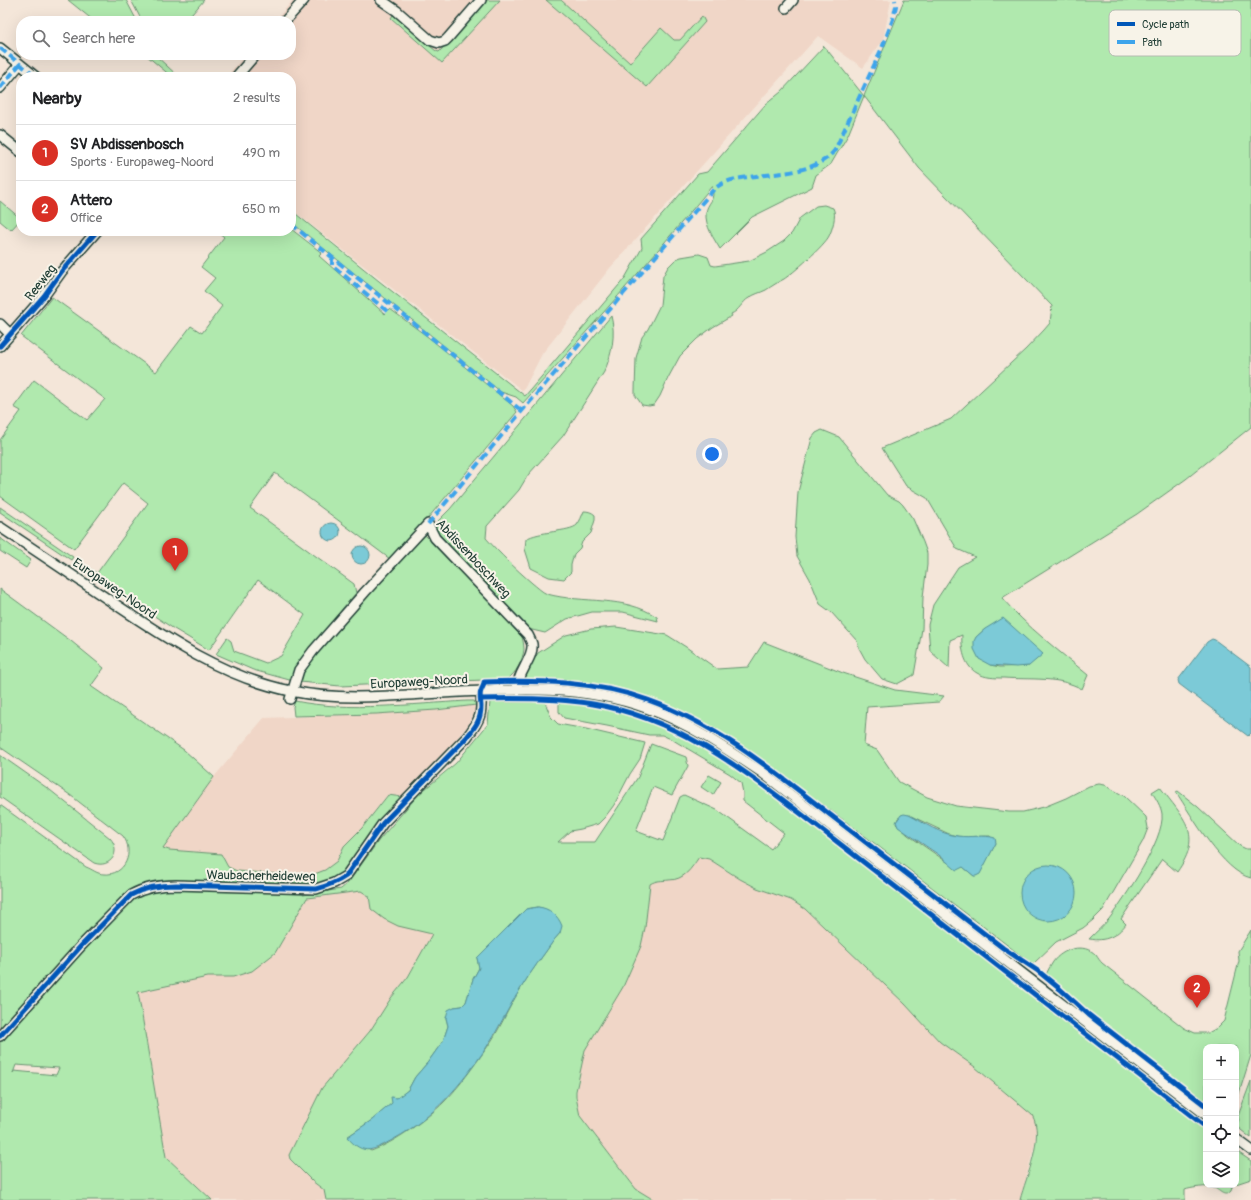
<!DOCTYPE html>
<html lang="en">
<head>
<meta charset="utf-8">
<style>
	:root { --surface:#fff; --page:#f6f6f6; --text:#202124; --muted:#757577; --line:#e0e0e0; --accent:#d93025 }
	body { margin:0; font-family:Pangolin,sans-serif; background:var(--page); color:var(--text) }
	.controls { position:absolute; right:12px; bottom:12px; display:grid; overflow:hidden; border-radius:8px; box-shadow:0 4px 16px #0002 }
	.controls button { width:36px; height:36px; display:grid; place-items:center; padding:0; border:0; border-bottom:1px solid var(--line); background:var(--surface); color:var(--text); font:20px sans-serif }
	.you { position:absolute; left:712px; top:454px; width:14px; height:14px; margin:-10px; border:3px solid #fff; border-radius:50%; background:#1a73e8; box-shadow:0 0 0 6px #1a73e833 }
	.badge { display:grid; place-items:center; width:26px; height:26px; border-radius:50%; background:var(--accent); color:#fff; font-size:13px; font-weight:700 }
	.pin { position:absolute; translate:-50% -33px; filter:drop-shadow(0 1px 2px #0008) }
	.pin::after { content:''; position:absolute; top:21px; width:14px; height:12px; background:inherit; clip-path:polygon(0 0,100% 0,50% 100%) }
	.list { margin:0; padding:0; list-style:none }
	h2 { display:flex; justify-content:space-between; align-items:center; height:52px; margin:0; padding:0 16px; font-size:17px }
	h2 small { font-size:13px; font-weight:400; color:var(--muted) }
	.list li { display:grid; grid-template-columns:26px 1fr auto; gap:12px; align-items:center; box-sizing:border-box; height:56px; padding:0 16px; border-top:1px solid var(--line) }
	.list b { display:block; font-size:15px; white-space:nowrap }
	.list p { margin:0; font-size:13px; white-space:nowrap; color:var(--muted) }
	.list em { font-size:13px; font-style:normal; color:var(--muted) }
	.icon { flex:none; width:22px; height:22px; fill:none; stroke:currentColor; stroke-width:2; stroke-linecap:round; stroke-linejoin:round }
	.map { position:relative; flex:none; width:1251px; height:1200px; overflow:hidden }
	.search { position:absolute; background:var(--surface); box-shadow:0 4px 16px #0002; left:16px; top:16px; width:280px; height:44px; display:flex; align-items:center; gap:10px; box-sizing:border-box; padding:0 14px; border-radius:16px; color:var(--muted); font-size:15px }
	.panel { position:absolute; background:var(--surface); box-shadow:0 4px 16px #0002; left:16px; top:72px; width:280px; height:164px; border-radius:16px }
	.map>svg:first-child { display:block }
	.built { fill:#f0d6c7 }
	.green { fill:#b0e9ae; stroke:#689371; fill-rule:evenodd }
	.water { fill:#7bcad7; stroke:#569296 }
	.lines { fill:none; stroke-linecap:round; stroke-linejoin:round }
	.minor-casing { stroke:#1f3d34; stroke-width:12 }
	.minor { stroke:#f7f3e8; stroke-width:9 }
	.quiet { stroke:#3da4eb; stroke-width:4; stroke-dasharray:8 4; stroke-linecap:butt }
	.cycleway-casing { stroke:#f7f3e8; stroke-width:8 }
	.cycleway { stroke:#0057b8; stroke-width:5 }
	.labels { text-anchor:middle; stroke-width:4; stroke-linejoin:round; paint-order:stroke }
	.street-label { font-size:13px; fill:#1f3d34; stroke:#f7f3e8 }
	.key { fill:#f7f3e8; stroke:#b6bcb2; stroke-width:1 }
	.key-label { font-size:11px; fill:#1f3d34 }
</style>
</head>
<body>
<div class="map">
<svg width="1251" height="1200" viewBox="0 0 1251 1200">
	<rect width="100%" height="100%" fill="#f4e6d9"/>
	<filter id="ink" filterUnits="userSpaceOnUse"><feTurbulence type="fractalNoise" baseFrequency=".025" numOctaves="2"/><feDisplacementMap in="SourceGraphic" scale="8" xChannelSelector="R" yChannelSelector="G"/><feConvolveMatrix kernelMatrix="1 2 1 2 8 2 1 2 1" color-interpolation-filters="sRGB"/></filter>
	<g filter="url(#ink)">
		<path class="built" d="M293,0H891L883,40L863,68L818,36L610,268L542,354L523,391L291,209V77H226L245,55H291V21H275Z
			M476,705L471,722L447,750L402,797L388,795L362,828L344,846L337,861L325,870L312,875H295L237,871L228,867L221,854L169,850L162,848L214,777L264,718L376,714L436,710Z
			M698,857L709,859L740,879L757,888L791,900L805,909L905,1004L940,1042L975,1067L1032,1115L1036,1123V1129L1035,1144L1020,1200H654L636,1189L580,1116L576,1097L580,1071L585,1050L623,987L641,946L645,928L650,884L655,881L673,880L693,867Z
			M361,891L369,896L371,909L432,934L408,977L391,998L370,1031L322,1088L289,1155L290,1159L312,1181L324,1190L326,1200H212L166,1157L138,992L208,977H233L275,953L307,898Z"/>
		<path class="green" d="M68,0H126L137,21H94Z
			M131,0H204L186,21H142Z
			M487,0H500L442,63L391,18L393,15L436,51L439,52Z
			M546,0H561L630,63L661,28L674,40H680L702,16L705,22L647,87Z
			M904,0H1251V427L1186,479L1137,514L1002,598C1027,627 1059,651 1088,675L1082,689C1059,676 1030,680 1004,678C995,678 985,678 977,673C964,666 961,648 962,635L950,640L949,668L930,651L928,625L933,605L958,567L975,557L957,549L927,498L906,486L882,448L951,419L1026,349L1044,330L1050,323L1052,306L919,168L864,96L848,135L831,164L816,175L812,187L752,217L720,249C714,239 705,226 706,213C707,202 716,202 712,186C651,260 587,331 523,403L516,397L501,392L291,222V210L379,281L525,396L625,278L642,248L641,239L698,174L707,172L765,105L781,92L824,46L864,96ZM985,629L1029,666L1000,667L990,665L976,637Z
			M146,55H155L179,77H172Z
			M0,201L21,219L11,230L0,221Z
			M824,205L833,208C837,215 832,230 829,236C825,245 792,274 784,279C778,282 772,286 766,290C760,293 754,294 749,298C742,302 739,311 731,314L732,316L713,327L697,339L680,356L668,378L660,396L654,405L649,406L642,405L635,395V390L636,358L642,337L648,329L660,305L663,276L668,267L676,259L681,257L699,254L708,257L711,265L715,266L749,261L767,252L784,241L792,233L800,218L816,206Z
			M291,229L322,253L319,256L385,314L390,309L428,337L513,406L517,412L423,524L390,559L275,473L250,508L354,584L356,593L343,608L298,668L293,681L253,670L216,654L227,638L231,641L234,651L266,663L281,656L305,615L258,580L209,650L174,629L85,570L87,567L97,573L148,503L123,483L74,549L0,496V440L21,411L14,407L34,380L87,420L105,399L21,336L52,297L156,372L191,326L202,333L222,306L204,291L215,278L201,267L224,237L217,231H291Z
			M611,316C616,334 612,355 604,372L563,436L528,475L519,490L487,526L486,538C501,555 515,568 532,583C536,586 542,592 547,594C584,604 624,595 657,617L658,621L623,612H592L567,619L545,633L528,629L445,544L434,529V525L450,509Z
			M822,430L839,437L887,495L899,501L903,505L913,519L923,542L927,553V565L923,597L922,629L914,675L897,684L882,679L865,659L859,648L857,641L831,612L820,604L810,579L797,556L795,537L798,492L812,438L816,433Z
			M0,507L73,557L71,560L0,512Z
			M584,511C588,511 592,512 595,515V520L591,533L582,542L580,548L574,554L571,565V572L564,579L549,577L531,568L525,549L526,539C538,531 570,532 577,525C580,521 582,516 584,511Z
			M425,535L522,637C523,641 524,645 524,649C523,660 516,674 507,679L340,686L300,682V672L364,596L374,590Z
			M0,538L31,560L26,568L0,551Z
			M0,589L71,641L104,668L91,686L92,687L184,750L214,777L163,848L169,850L221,854L228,867L237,871L295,875H312L325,870L337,861L344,846L362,828L388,795L402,797L382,819L339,877L326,883L307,886L303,895L341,889L348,883L379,840L419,794L456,763L488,724L490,702H532L544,700L551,717L558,724L586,729L645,743L640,759L630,774L614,805L605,817L598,824L581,829L570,831L558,842H595L638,777L651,744L686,757L688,766L672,795L653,787L636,831L663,841L680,797L684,795L717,810L771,849L784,833L743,801V793L741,783L730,774L673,740L662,735H649L607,726L564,718L559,712V703L561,701C583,703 605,706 627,713C699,734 758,782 817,827C867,866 916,905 966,944C984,959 1004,972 1022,986C1084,1033 1145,1081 1206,1128V1185H1234L1232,1187L1231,1191C1224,1198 1221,1191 1214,1188C1209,1185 1190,1188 1185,1190V1200H1020C1026,1177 1045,1136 1032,1115L975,1067L940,1042L905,1004L805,909L791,900L757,888L740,879L709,859L699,857C691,869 684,880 669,880C662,881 656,880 650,884L645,928L641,946L623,987L585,1050L576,1091V1097L580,1116L636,1189L654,1200H326L324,1190L312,1181L290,1159L289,1155L322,1088L370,1031L391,998L408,977L432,934L398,926L384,919L371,909L369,896L361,891L307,898L275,953L252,971L233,977H208L138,992L166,1157L212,1200H0V805L86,867C92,869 97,874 104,874C125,876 135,852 123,836L70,795L0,747ZM538,907L548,910L560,933L554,940C543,956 531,971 521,988C508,1008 500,1030 486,1049C473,1067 460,1086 444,1102C427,1119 394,1143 371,1151L347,1137L372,1120L408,1090L415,1077L428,1062L443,1041L448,1026L446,1018L454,1007L462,1006L466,1002L473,979L479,968L477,958L526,909ZM16,1065L59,1068L56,1075L14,1071L13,1073Z
			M616,627L667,635L686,647L717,669L748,667L764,642L843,673L895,690L944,696L939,702L867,707L864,745L877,750L899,782L927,797L956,806L1009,812H1023L1044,807L1066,798L1089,786L1099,784L1105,785L1124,796L1146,817L1148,828L1143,841L1103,910L1093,920L1083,928L1056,942L1033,964C1011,949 990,931 968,915C906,868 845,819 781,775C742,747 702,719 656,701C615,686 570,679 525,680L524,675L538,653L566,635L591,629ZM909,815L949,834L960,837L990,836L996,843L979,874L974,876L963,867L947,862L908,835L896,824L898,818Z
			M295,701C348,712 413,704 467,701H474L476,705L436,710L376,714L294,716L293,707Z
			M0,755L50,790L110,838C122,851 111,869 94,863L0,797Z
			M709,775L721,782L713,795L701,787Z
			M1160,787C1184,819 1204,834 1177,872L1162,859L1121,919L1126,924C1117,936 1105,942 1090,939H1089C1096,932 1103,926 1109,919C1124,899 1165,839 1162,814C1161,806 1156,799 1152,792Z
			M1178,791L1198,807L1240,846L1246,849H1251V878C1223,872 1192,816 1176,792Z
			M1251,930V1055L1236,1103V1047H1206V1104L1087,1012L1061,988L1046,976C1047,971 1050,967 1053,962C1062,949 1084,942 1096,955C1098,958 1100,961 1102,963L1184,1028L1195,1033H1208L1217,1028L1224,1021L1239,961L1238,951Z
			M1251,1081V1138L1236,1126L1239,1120L1238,1116Z
			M1236,1151L1251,1161V1179L1236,1184Z"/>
		<path class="water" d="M322 532a9 9 0 1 1 18 0a9 9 0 1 1-18 0Z
			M352 555a9 9 0 1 1 18 0a9 9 0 1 1-18 0Z
			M1003,618L1043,654L1029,666L1016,667L990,665L979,659L974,649V641L976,637L985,629Z
			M1212,639L1215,640L1251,667V733L1248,736L1179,684L1178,680L1207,642Z
			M904,814L909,815C924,823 940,834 958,836C970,838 984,834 995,838L996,843L980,874L976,876H974L963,867L957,870L955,869L939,855L898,827L896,822L901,815Z
			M1020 893a28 28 0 1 1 56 0a28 28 0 1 1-56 0Z
			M538,907C549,908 558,915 562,926L560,933L554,940C543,956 531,971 521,988C508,1007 499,1029 486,1048C461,1085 434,1117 394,1139C374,1150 364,1157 347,1137L372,1120L392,1103L391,1097L397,1098L408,1090L415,1077L428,1062L443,1041L448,1026L446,1018L448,1010L454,1007L462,1006L466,1002L473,979L479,968L477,958L526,909Z"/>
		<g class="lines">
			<g class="minor-casing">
				<path id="minor" d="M381,0L397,11L430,40L439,43L445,41L448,38L481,0
					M786,8L793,0
					M285,21L304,0
					M0,48L36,77
					M236,77L255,55
					M0,88L20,64
					M0,135L21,152
					M0,324L10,334
					M0,346L44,296L62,271L97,231
					M0,527C35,550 69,573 103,596C161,635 221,677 291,691C339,701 391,696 440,693C510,689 582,684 649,709C690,724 725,748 761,772L1206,1115
					M290,699L299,670L313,651L365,592L428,524L435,538L528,635C529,637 531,641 532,644C534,658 517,673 517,689
					M0,1036L81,946L131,895C145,887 160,885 176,885L316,889L334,883L346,876L383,823L467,737C481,719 482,714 481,691
					M1236,1139L1251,1150"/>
			</g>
			<use href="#minor" class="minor"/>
			<path class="quiet" d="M0,48L36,77
				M0,88L20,64
				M291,224L522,411
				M332,257V265L388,312
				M428,524L522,411L714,189C725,180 735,179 748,177C777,173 816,174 835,150L882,48L893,19L896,6L895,0"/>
			<g class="cycleway-casing">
				<path id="cycleway" d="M0,346L44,296L62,271L97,231
					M481,699C518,698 556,698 593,704C673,717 737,765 800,813L1206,1127
					M0,1036L81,946L131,895C145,887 160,885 176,885L316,889C327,886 336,883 346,876L383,823L467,737C475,727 481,720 481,707C481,702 479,695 481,691C482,687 484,687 484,682C538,680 596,681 648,700C718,725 775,772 833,817C890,861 946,904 1003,948L1038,971L1060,989L1089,1015L1206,1106"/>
			</g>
			<use href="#cycleway" class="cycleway"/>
		</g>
	</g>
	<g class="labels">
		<g class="street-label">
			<text transform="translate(40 282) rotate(-52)" y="5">Reeweg</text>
			<text transform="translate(474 558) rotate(47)" y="5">Abdissenboschweg</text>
			<text transform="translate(115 588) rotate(34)" y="5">Europaweg-Noord</text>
			<text transform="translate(419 681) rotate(-3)" y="5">Europaweg-Noord</text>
			<text transform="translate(261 875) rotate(1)" y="5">Waubacherheideweg</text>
		</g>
	</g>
	<rect x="1109" y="10" width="132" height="46" rx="6" class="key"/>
	<rect x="1117" y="22" width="18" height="4" fill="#0057b8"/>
	<rect x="1117" y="40" width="18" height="4" fill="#3da4eb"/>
	<g class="key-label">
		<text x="1142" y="28">Cycle path</text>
		<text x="1142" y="46">Path</text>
	</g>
</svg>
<div class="controls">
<button>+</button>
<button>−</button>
<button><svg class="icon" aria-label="locate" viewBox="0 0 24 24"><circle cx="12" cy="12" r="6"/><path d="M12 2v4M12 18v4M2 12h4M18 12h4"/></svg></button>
<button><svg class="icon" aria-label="layers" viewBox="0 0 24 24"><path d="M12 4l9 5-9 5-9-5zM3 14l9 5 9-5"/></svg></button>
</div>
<div class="you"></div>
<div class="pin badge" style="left:175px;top:571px">1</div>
<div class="pin badge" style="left:1197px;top:1008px">2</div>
<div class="search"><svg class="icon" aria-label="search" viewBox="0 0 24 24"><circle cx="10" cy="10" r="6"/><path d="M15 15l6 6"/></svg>Search here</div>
<section class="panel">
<h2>Nearby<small>2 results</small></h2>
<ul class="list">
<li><span class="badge">1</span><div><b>SV Abdissenbosch</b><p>Sports · Europaweg-Noord</p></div><em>490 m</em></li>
<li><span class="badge">2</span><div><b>Attero</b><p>Office</p></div><em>650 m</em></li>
</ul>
</section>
</div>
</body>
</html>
